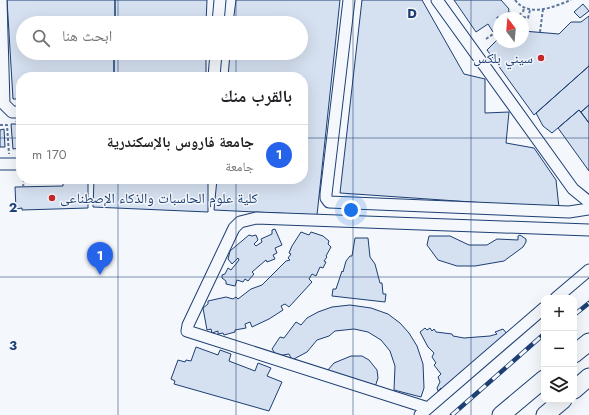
<!DOCTYPE html>
<html lang="ar">
<head>
<meta charset="utf-8">
<style>
	:root { --surface:#fff; --page:#f2f2f2; --text:#202124; --muted:#757577; --line:#e0e0e0; --accent:#2563eb }
	body { margin:0; font-family:Jost,"Noto Naskh Arabic",sans-serif; background:var(--page); color:var(--text); direction:rtl }
	.controls { position:absolute; right:12px; bottom:12px; display:grid; overflow:hidden; border-radius:8px; box-shadow:0 4px 16px #0002 }
	.controls button { width:36px; height:36px; display:grid; place-items:center; padding:0; border:0; border-bottom:1px solid var(--line); background:var(--surface); color:var(--text); font:20px sans-serif }
	.compass { position:absolute; left:493px; top:12px; width:36px; height:36px; border-radius:50%; background:var(--surface); box-shadow:0 4px 16px #0002; rotate:344deg }
	.you { position:absolute; left:351px; top:210px; width:14px; height:14px; margin:-10px; border:3px solid #fff; border-radius:50%; background:#1a73e8; box-shadow:0 0 0 6px #1a73e833 }
	.badge { display:grid; place-items:center; width:26px; height:26px; border-radius:50%; background:var(--accent); color:#fff; font-size:13px; font-weight:700 }
	.pin { position:absolute; translate:-50% -33px; filter:drop-shadow(0 1px 2px #0008) }
	.pin::after { content:''; position:absolute; top:21px; width:14px; height:12px; background:inherit; clip-path:polygon(0 0,100% 0,50% 100%) }
	.list { margin:0; padding:0; list-style:none }
	h2 { display:flex; justify-content:space-between; align-items:center; height:52px; margin:0; padding:0 16px; font-size:17px }
	h2 small { font-size:13px; font-weight:400; color:var(--muted) }
	.list li { display:grid; grid-template-columns:26px 1fr auto; gap:12px; align-items:center; box-sizing:border-box; height:60px; padding:0 16px; border-top:1px solid var(--line) }
	.list b { display:block; font-size:15px; white-space:nowrap }
	.list p { margin:0; font-size:13px; white-space:nowrap; color:var(--muted) }
	.list em { font-size:13px; font-style:normal; color:var(--muted) }
	.icon { flex:none; width:22px; height:22px; fill:none; stroke:currentColor; stroke-width:2; stroke-linecap:round; stroke-linejoin:round }
	.map { position:relative; flex:none; width:589px; height:415px; overflow:hidden; direction:ltr }
	.search { position:absolute; background:var(--surface); box-shadow:0 4px 16px #0002; left:16px; top:16px; width:292px; height:44px; display:flex; align-items:center; gap:10px; box-sizing:border-box; padding:0 14px; border-radius:22px; color:var(--muted); font-size:15px }
	.panel { position:absolute; background:var(--surface); box-shadow:0 4px 16px #0002; left:16px; top:72px; width:292px; height:112px; border-radius:16px; direction:rtl }
	.map>svg:first-child { display:block }
	.building { fill:#d5e0f0; stroke:#1d3f73 }
	.lines { fill:none; stroke-linecap:round; stroke-linejoin:round }
	.minor-casing { stroke:#1d3f73; stroke-width:13 }
	.highway-casing { stroke:#1d3f73; stroke-width:19 }
	.path { stroke:#5e769c; stroke-width:2; stroke-dasharray:3 2; stroke-linecap:butt }
	.minor { stroke:#f4f7fb; stroke-width:11 }
	.highway { stroke:#f4f7fb; stroke-width:17 }
	.rail-casing { stroke:#1d3f73; stroke-width:4.5 }
	.rail { stroke:#f4f7fb; stroke-width:3; stroke-dasharray:9; stroke-linecap:butt }
	.path-bridge { stroke:#5e769c; stroke-width:2; stroke-dasharray:3 2; stroke-linecap:butt }
	.grid { fill:none; stroke:#1d3f73; stroke-width:1; stroke-opacity:0.55 }
	.poi-dot { fill:#c62828; stroke:#f4f7fb; stroke-width:1.5 }
	.labels { text-anchor:middle; stroke-width:3; stroke-linejoin:round; paint-order:stroke }
	.poi-label { font-size:14px; fill:#1d3f73; stroke:#f4f7fb; text-anchor:end }
	.grid-label { font-size:13px; text-anchor:middle; font-weight:bold; fill:#1d3f73; stroke:#f4f7fb; stroke-width:3; stroke-linejoin:round; paint-order:stroke }
</style>
</head>
<body>
<div class="map">
<svg width="589" height="415" viewBox="0 0 589 415">
	<rect width="100%" height="100%" fill="#f4f7fb"/>
	<path class="building" d="M7,0H115V23H23V53H114V77H21V99H13Z
		M115,0H207L206,23H115Z
		M236,0H340L317,215L214,210L217,179H303V77H228L230,53H301V23H233Z
		M362,0H422L464,74L485,79V113L509,112L506,143L534,148L556,180L559,208L340,193Z
		M454,0H501L509,9L507,18L497,17L499,27L493,32L488,24L476,32Z
		M583,4L589,11L580,18L574,12Z
		M589,16V66L534,115L487,50L499,38V42H523V31L559,34L571,22H581Z
		M114,53H206V77H114Z
		M589,66V105L581,112L579,110L552,133L543,126L536,113Z
		M589,105V123L581,112Z
		M579,110L589,123V171L558,128Z
		M16,121H21V148L13,149L11,124H17Z
		M4,129L5,147H0V130Z
		M63,179H88V208L22,210V208L16,209L15,187L63,186Z
		M94,179H208V212L93,207Z
		M275,229L282,245L275,248L277,253L273,255L275,259L267,262L266,260L252,272L254,274L248,281L245,279L243,282L237,280L235,286L226,284V281L222,278V275L225,274L228,268L231,270L239,260L238,258L232,264L228,259L230,251L249,235L252,236L256,235L258,240L254,244L256,246L262,242L261,239L272,234V230Z
		M301,232L309,235L311,232L323,236L329,241L328,244L331,247L326,256L327,257L324,261L326,262L323,268L320,267L316,276L312,274L309,279L312,282L289,307L285,304L281,306L283,310L269,319L252,327L250,322L245,324L246,328L235,330V332L224,335L223,333L218,334V331L212,333L211,329L207,330L203,308L208,304V301L226,297L233,299L236,297L238,299L251,289L262,285L286,261L290,260L288,258L291,254L289,253L292,246Z
		M520,235L526,239V242L523,247L504,261L475,266H457L438,260L427,245L429,236H450L469,245H487L497,239L518,240V236Z
		M355,238H368L370,257L375,264L380,283H382L383,294H386L385,302L332,296L333,289H336L342,271L343,272L346,261L350,256H352Z
		M350,305L371,308L388,314L400,323L409,333L417,346L423,364L424,388L421,397L394,390L395,366L390,351L381,340L368,332L354,329L335,331L329,336L317,340L307,352L292,360L289,354L277,356L272,349L280,337L284,338L296,322L301,325L307,318L318,312L332,307Z
		M425,328L427,330L430,328L432,331L434,329L436,332L452,334L453,336L464,338L490,336L497,334L495,332L503,329L508,335L442,390L441,388L438,391L437,388L440,382L438,377L441,374L434,365L436,363L432,357L434,353L428,347L420,332Z
		M196,347L218,355L220,350L231,354L229,361L255,371L258,363L271,368L267,376L282,382L269,411L174,384L175,381L171,379L178,360L185,362L186,360L191,361Z
		M351,356H362L369,360L377,370L378,378L375,387L327,371L334,363Z"/>
	<g class="lines">
		<g class="minor-casing">
			<path id="minor" d="M1,0L4,104L12,112H21
				M349,0L326,194V198L329,202L569,212L589,209
				M437,0L573,189L589,202
				M218,23L220,0
				M214,77L216,53
				M0,164H21
				M556,298L589,270
				M428,408L187,331L188,325L234,228L240,222L256,218L589,230
				M420,415L544,308"/>
		</g>
		<g class="highway-casing">
			<path id="highway" d="M574,354L589,342
				M574,390L589,377
				M501,415L544,379
				M545,415L563,400"/>
		</g>
		<path class="path" d="M515,0C529,18 553,7 571,0
			M523,17L528,18L530,10
			M515,18L523,12L524,8
			M540,32L543,9
			M486,39L499,30
			M0,125H7L9,154
			M23,187L24,179"/>
		<use href="#minor" class="minor"/>
		<use href="#highway" class="highway"/>
		<g class="rail-casing">
			<path id="rail" d="M574,315L589,303
				M452,415L544,334"/>
		</g>
		<use href="#rail" class="rail"/>
		<path class="path-bridge" d="M508,12L523,17"/>
	</g>
	<path class="grid" d="M118,0V23M236,0V23M353,0V415M471,0V415M118,53V77M236,53V77M0,138H21M303,138H589M118,179V415M236,179V415M0,277H589"/>
	<g class="poi-dot">
		<circle cx="541" cy="58" r="4"/>
		<circle cx="52" cy="198" r="4"/>
	</g>
	<g class="labels">
		<g class="poi-label">
			<text x="533" y="63">سيني بلكس</text>
			<text x="60" y="203" text-anchor="start">كلية علوم الحاسبات والذكاء الإصطناعى</text>
		</g>
	</g>
	<g class="grid-label">
		<text x="412" y="18">D</text>
		<text x="13" y="212">2</text>
		<text x="13" y="350">3</text>
	</g>
</svg>
<div class="controls">
<button>+</button>
<button>−</button>
<button><svg class="icon" aria-label="layers" viewBox="0 0 24 24"><path d="M12 4l9 5-9 5-9-5zM3 14l9 5 9-5"/></svg></button>
</div>
<svg class="compass" viewBox="-18 -18 36 36"><path d="M0-13l5 13h-10z" fill="#e53935"/><path d="M0 13l5-13h-10z" fill="#757577"/></svg>
<div class="you"></div>
<div class="pin badge" style="left:100px;top:275px">1</div>
<div class="search"><svg class="icon" aria-label="search" viewBox="0 0 24 24"><circle cx="10" cy="10" r="6"/><path d="M15 15l6 6"/></svg>ابحث هنا</div>
<section class="panel">
<h2>بالقرب منك<small></small></h2>
<ul class="list">
<li><span class="badge">1</span><div><b>جامعة فاروس بالإسكندرية</b><p>جامعة</p></div><em>170 m</em></li>
</ul>
</section>
</div>
</body>
</html>
